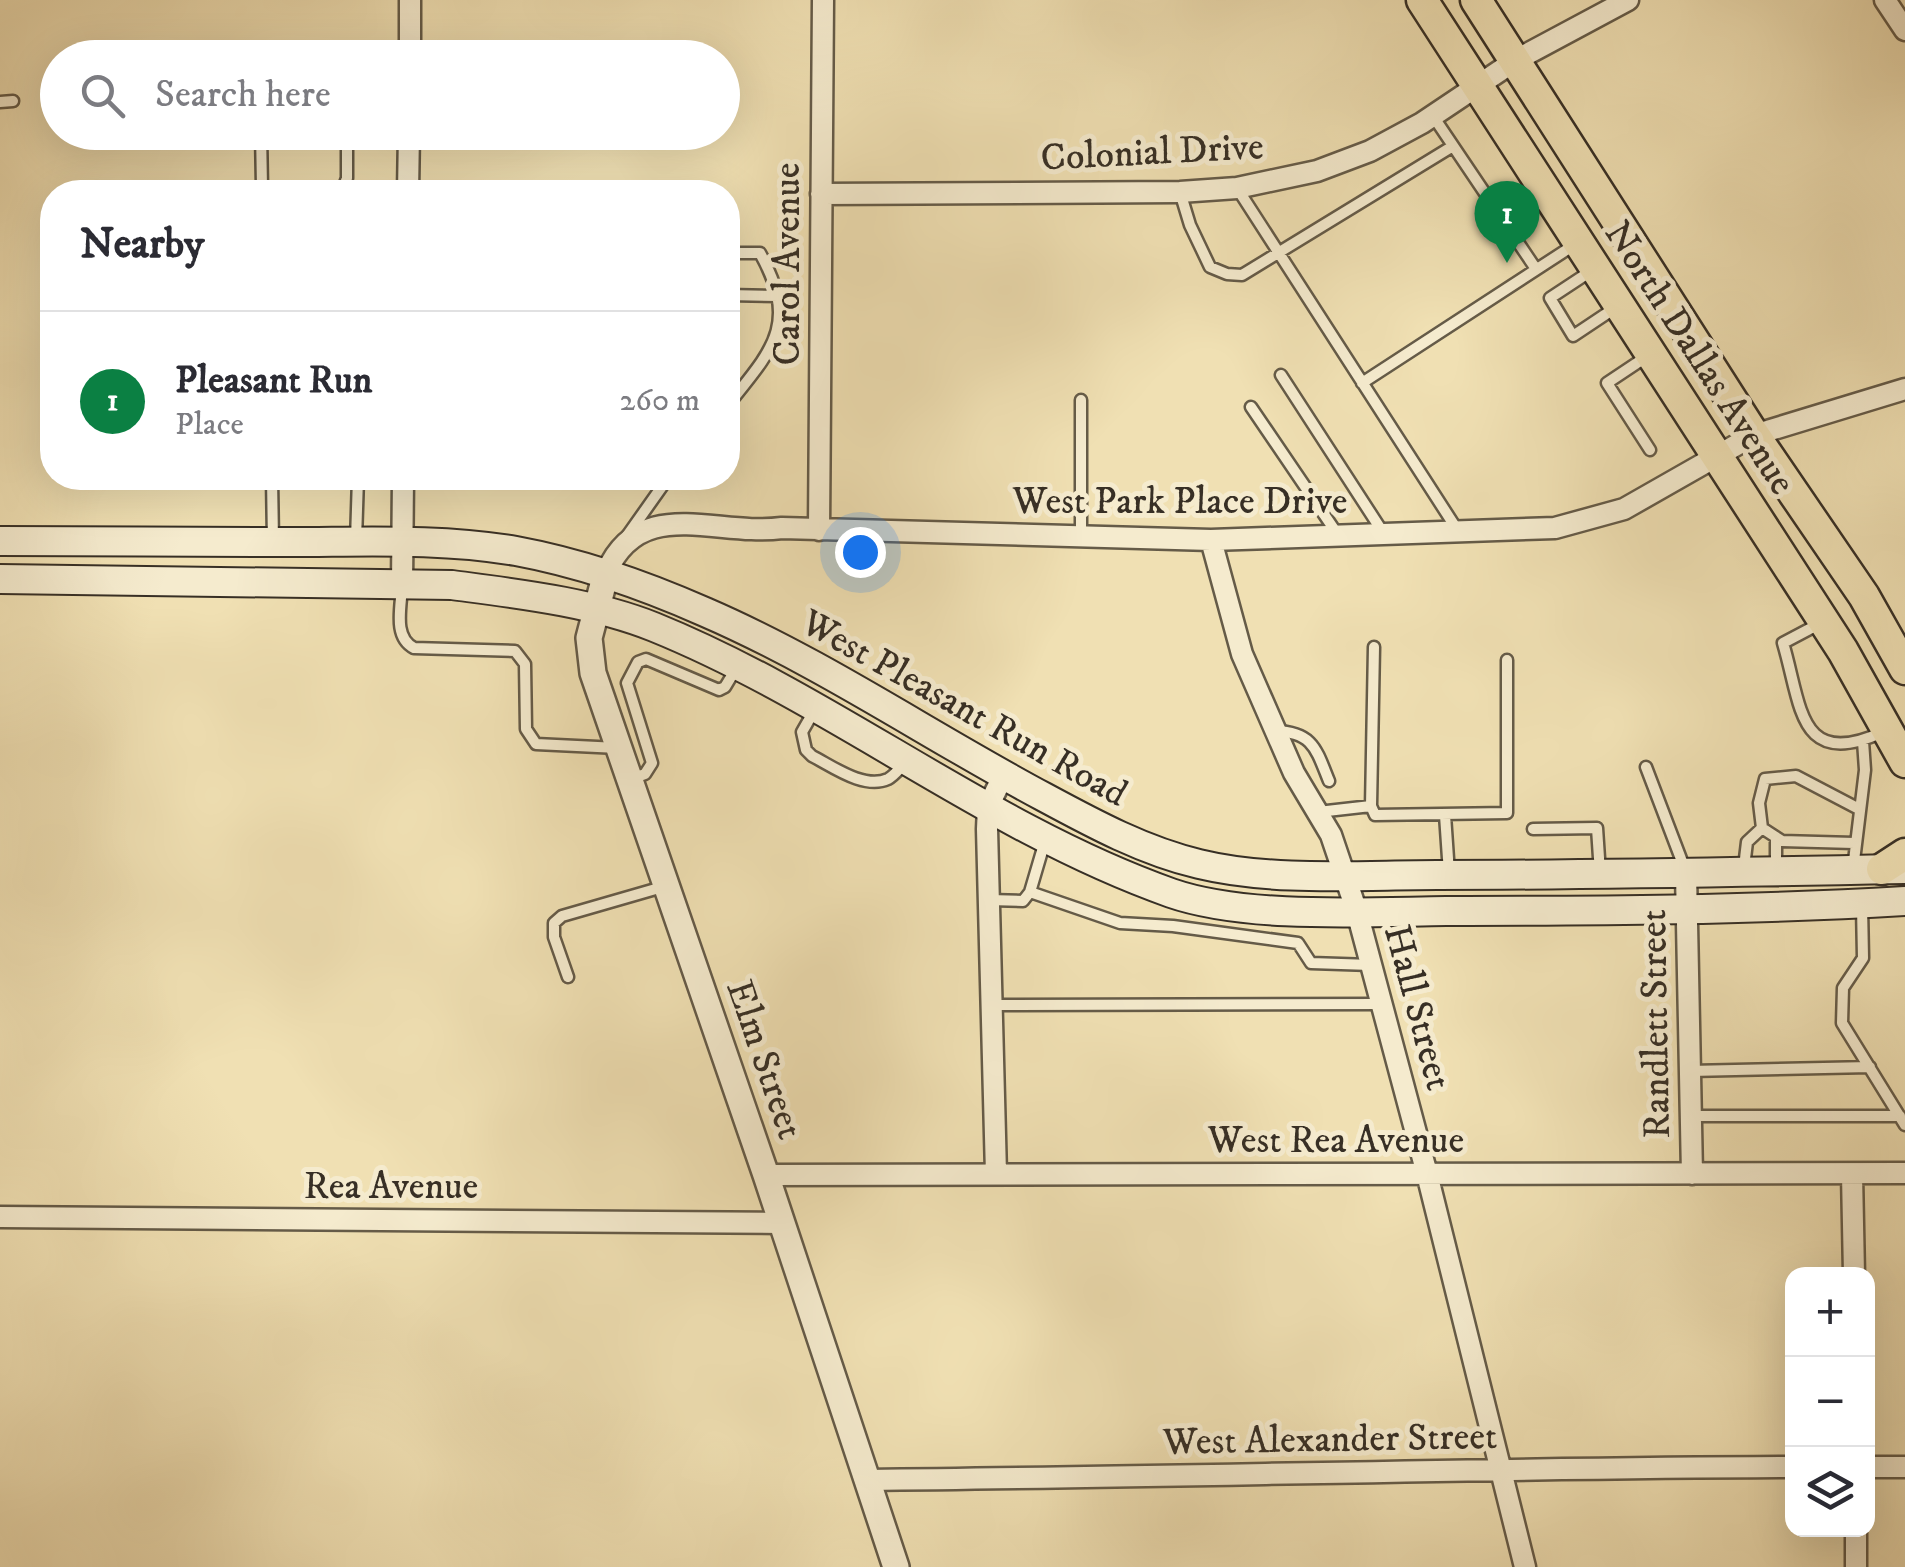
<!DOCTYPE html>
<html lang="en">
<head>
<meta charset="utf-8">
<style>
	:root { --surface:#fff; --page:#f7f7f7; --text:#2b2b33; --muted:#7c7c81; --line:#e1e1e2; --accent:#0b8043 }
	body { margin:0; font-family:"IM FELL DW Pica",serif; background:var(--page); color:var(--text) }
	.controls { position:absolute; right:30px; bottom:30px; display:grid; overflow:hidden; border-radius:20px; box-shadow:0 10px 40px #0002 }
	.controls button { width:90px; height:90px; display:grid; place-items:center; padding:0; border:0; border-bottom:2px solid var(--line); background:var(--surface); color:var(--text); font:50px sans-serif }
	.you { position:absolute; left:860px; top:552px; width:35px; height:35px; margin:-25px; border:8px solid #fff; border-radius:50%; background:#1a73e8; box-shadow:0 0 0 15px #1a73e833 }
	.badge { display:grid; place-items:center; width:65px; height:65px; border-radius:50%; background:var(--accent); color:#fff; font-size:32px; font-weight:700 }
	.pin { position:absolute; translate:-50% -82px; filter:drop-shadow(0 2px 5px #0008) }
	.pin::after { content:''; position:absolute; top:52px; width:35px; height:30px; background:inherit; clip-path:polygon(0 0,100% 0,50% 100%) }
	.list { margin:0; padding:0; list-style:none }
	h2 { display:flex; justify-content:space-between; align-items:center; height:130px; margin:0; padding:0 40px; font-size:42px }
	h2 small { font-size:32px; font-weight:400; color:var(--muted) }
	.list li { display:grid; grid-template-columns:65px 1fr auto; gap:30px; align-items:center; box-sizing:border-box; height:180px; padding:0 40px; border-top:2px solid var(--line) }
	.list b { display:block; font-size:38px; white-space:nowrap }
	.list p { margin:0; font-size:32px; white-space:nowrap; color:var(--muted) }
	.list em { font-size:32px; font-style:normal; color:var(--muted) }
	.icon { flex:none; width:55px; height:55px; fill:none; stroke:currentColor; stroke-width:2; stroke-linecap:round; stroke-linejoin:round }
	.map { position:relative; flex:none; width:1905px; height:1567px; overflow:hidden }
	.search { position:absolute; background:var(--surface); box-shadow:0 10px 40px #0002; left:40px; top:40px; width:700px; height:110px; display:flex; align-items:center; gap:25px; box-sizing:border-box; padding:0 35px; border-radius:55px; color:var(--muted); font-size:38px }
	.panel { position:absolute; background:var(--surface); box-shadow:0 10px 40px #0002; left:40px; top:180px; width:700px; height:310px; border-radius:40px }
	.map>svg:first-child { display:block }
	.lines { fill:none; stroke-linecap:round; stroke-linejoin:round }
	.service-casing { stroke:#655b48; stroke-width:15 }
	.minor-casing { stroke:#655b48; stroke-width:25 }
	.tertiary-casing { stroke:#655b48; stroke-width:30 }
	.secondary-casing { stroke:#372f25; stroke-width:32 }
	.primary-casing { stroke:#372f25; stroke-width:35 }
	.service { stroke:#f5ebce; stroke-width:10 }
	.minor { stroke:#f5ebce; stroke-width:20 }
	.tertiary { stroke:#f5ebce; stroke-width:25 }
	.secondary { stroke:#f5ebce; stroke-width:28 }
	.primary { stroke:#f0e0b3; stroke-width:30 }
	.labels { text-anchor:middle; stroke-width:10; stroke-linejoin:round; paint-order:stroke }
	.street-label { font-size:38px; fill:#372f25; stroke:#f5ebce }
</style>
</head>
<body>
<div class="map">
<svg width="1905" height="1567" viewBox="0 0 1905 1567">
	<rect width="100%" height="100%" fill="#f0e0b3"/>
	<filter id="stains"><feTurbulence type="fractalNoise" baseFrequency=".002" numOctaves="4"/><feColorMatrix values="0 0 0 0 .2 0 0 0 0 .09 0 0 0 0 .02 0 0 0 .5 -.17"/></filter>
	<radialGradient id="worn" r=".72"><stop offset=".6" stop-color="#630" stop-opacity="0"/><stop offset="1" stop-color="#630" stop-opacity=".3"/></radialGradient>
	<g class="lines">
		<g class="service-casing">
			<path id="service" d="M0,102L13,101
				M1433,116L1536,269
				M261,132L262,187L265,192
				M1237,188L1458,531
				M342,192L347,178V132
				M1180,192L1190,225L1210,267L1227,274L1242,275L1453,146
				M728,253H760C799,324 773,349 728,405
				M1591,271L1550,298L1573,336L1618,306
				M728,295L778,296
				M1646,357L1607,383L1650,450
				M1281,375L1384,534
				M1362,383L1574,245
				M1081,400V535
				M1251,407L1338,535
				M272,478L273,541
				M627,536L668,478
				M356,540L358,478
				M402,586C401,608 393,637 414,648L515,651L525,664L526,729L536,744L618,748
				M1819,624L1783,643C1802,707 1798,770 1883,732
				M1374,647L1371,806L1375,815L1507,813V660
				M814,711L802,732L806,750L812,756C832,766 864,790 888,779C894,776 901,767 906,762
				M1275,731C1313,732 1316,749 1329,781
				M1646,767L1686,872
				M631,779L645,774L652,763L627,683L638,662L646,659L719,690L725,687L737,667
				M1318,812L1371,806
				M1445,815L1449,873
				M1762,828L1759,803L1765,779L1796,776L1859,809
				M1533,829L1597,828L1600,873
				M1776,837V871
				M1744,867L1747,842L1762,828L1782,841L1854,843
				M1853,869L1865,770L1863,741
				M1030,892L1120,923L1173,926L1298,943L1311,963L1371,965
				M989,900L1023,901L1030,892L1045,841
				M1862,906L1863,958L1843,988L1842,1023L1905,1125
				M568,977L554,937V923L562,916L666,886
				M992,1005L1380,1004
				M1690,1071L1870,1067
				M1691,1116H1900"/>
		</g>
		<g class="minor-casing">
			<path id="minor" d="M410,0V58
				M1885,0L1905,30
				M408,192L409,132
				M821,194L1180,192L1237,188L1317,171L1370,151L1422,123L1516,60L1628,0
				M819,530L823,0
				M1211,540L1242,654L1294,773L1331,835L1357,912L1427,1174L1525,1567
				M606,573C640,494 716,537 782,528L1211,540L1555,528L1624,509L1754,435L1905,389
				M402,584L403,478
				M1686,873L1692,1174
				M996,1174L987,829L988,807L1003,776
				M1852,1174L1854,1274
				M766,1175L1905,1173
				M0,1217L781,1223
				M1868,1467H1905
				M869,1480C1177,1477 1485,1468 1792,1467
				M1856,1530V1567"/>
		</g>
		<g class="tertiary-casing">
			<path id="tertiary" d="M606,573L589,638L593,673L766,1175L896,1567"/>
		</g>
		<g class="secondary-casing">
			<path id="secondary" d="M0,541C96,541 192,542 288,542C365,542 440,538 516,551C581,563 644,585 705,612C823,663 931,737 1044,797C1094,824 1144,851 1199,864C1273,882 1361,875 1437,875C1592,875 1748,872 1904,869
				M0,579L452,585C519,594 591,602 654,627C834,700 987,828 1171,893C1246,919 1365,912 1446,911C1599,911 1752,910 1905,901"/>
		</g>
		<g class="primary-casing">
			<path id="primary" d="M1422,0L1843,651L1905,762
				M1476,0L1754,435L1864,596L1905,669
				M1882,869L1905,854"/>
		</g>
		<use href="#service" class="service"/>
		<use href="#minor" class="minor"/>
		<use href="#tertiary" class="tertiary"/>
		<use href="#secondary" class="secondary"/>
		<use href="#primary" class="primary"/>
	</g>
	<g class="labels">
		<g class="street-label">
			<text transform="translate(1152 151) rotate(-3)" y="13">Colonial Drive</text>
			<text transform="translate(786 264) rotate(-90)" y="13">Carol Avenue</text>
			<text transform="translate(1701 357) rotate(57)" y="13">North Dallas Avenue</text>
			<text x="1180" y="513">West Park Place Drive</text>
			<text transform="translate(965 707) rotate(29)" y="13">West Pleasant Run Road</text>
			<text transform="translate(1419 1007) rotate(75)" y="13">Hall Street</text>
			<text transform="translate(1654 1024) rotate(-91)" y="13">Randlett Street</text>
			<text transform="translate(766 1059) rotate(71)" y="13">Elm Street</text>
			<text x="1336" y="1152">West Rea Avenue</text>
			<text x="391" y="1198">Rea Avenue</text>
			<text transform="translate(1330 1438) rotate(-1)" y="13">West Alexander Street</text>
		</g>
	</g>
	<rect width="100%" height="100%" filter="url(#stains)"/>
	<rect width="100%" height="100%" fill="url(#worn)"/>
</svg>
<div class="controls">
<button>+</button>
<button>−</button>
<button><svg class="icon" aria-label="layers" viewBox="0 0 24 24"><path d="M12 4l9 5-9 5-9-5zM3 14l9 5 9-5"/></svg></button>
</div>
<div class="you"></div>
<div class="pin badge" style="left:1507px;top:263px">1</div>
<div class="search"><svg class="icon" aria-label="search" viewBox="0 0 24 24"><circle cx="10" cy="10" r="6"/><path d="M15 15l6 6"/></svg>Search here</div>
<section class="panel">
<h2>Nearby<small></small></h2>
<ul class="list">
<li><span class="badge">1</span><div><b>Pleasant Run</b><p>Place</p></div><em>260 m</em></li>
</ul>
</section>
</div>
</body>
</html>
